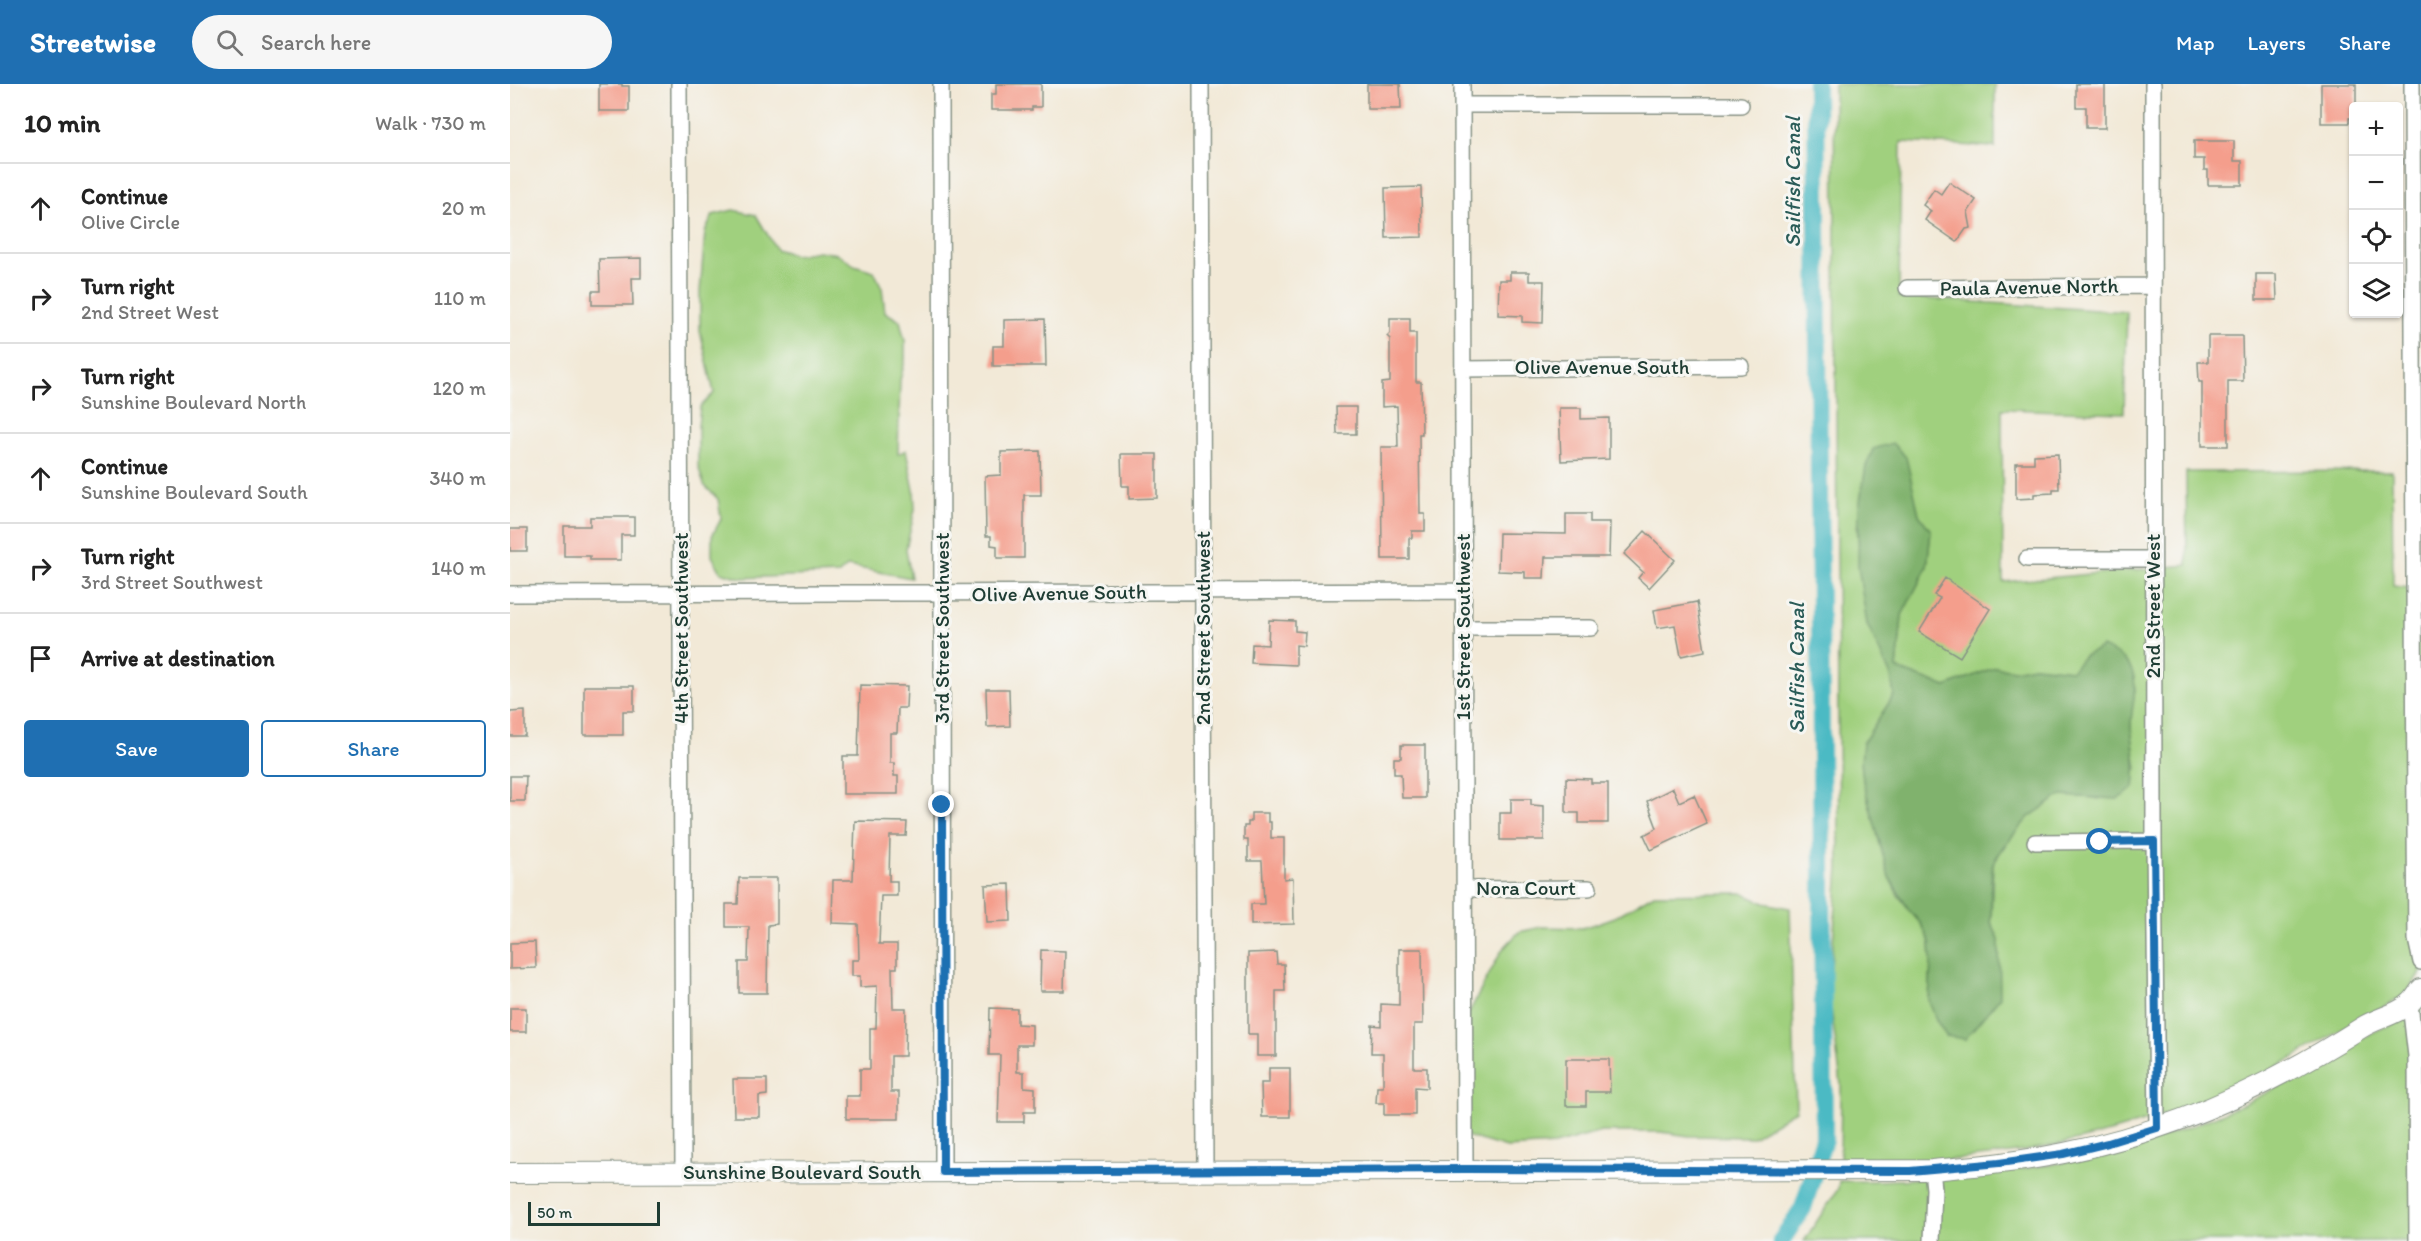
<!DOCTYPE html>
<html lang="en">
<head>
<meta charset="utf-8">
<style>
	:root { --surface:#fff; --page:#f6f6f6; --text:#222; --muted:#767676; --line:#e0e0e0; --accent:#1f6fb2 }
	body { margin:0; font-family:Itim,sans-serif; background:var(--page); color:var(--text) }
	.controls { position:absolute; right:18px; top:18px; display:grid; overflow:hidden; border-radius:6px; box-shadow:0 2px 4px #0004 }
	.controls button { width:54px; height:54px; display:grid; place-items:center; padding:0; border:0; border-bottom:2px solid var(--line); background:var(--surface); color:var(--text); font:30px sans-serif }
	.scale { position:absolute; left:18px; bottom:15px; width:132px; box-sizing:border-box; padding-left:6px; border:3px solid #1f3d34; border-top:0; font-size:16px; line-height:21px; white-space:nowrap; color:#1f3d34; -webkit-text-stroke:4px #f6f6f2; paint-order:stroke }
	.stop { position:absolute; width:18px; height:18px; margin:-14px; border:4px solid #1f6fb2; border-radius:50%; background:#fff }
	.stop.end { background:#1f6fb2; border-color:#fff; box-shadow:0 2px 6px #0008 }
	.list { margin:0; padding:0; list-style:none }
	h2 { display:flex; justify-content:space-between; align-items:center; height:78px; margin:0; padding:0 24px; font-size:26px }
	h2 small { font-size:20px; font-weight:400; color:var(--muted) }
	.list li { display:grid; grid-template-columns:39px 1fr auto; gap:18px; align-items:center; box-sizing:border-box; height:90px; padding:0 24px; border-top:2px solid var(--line) }
	.list b { display:block; font-size:22px; white-space:nowrap }
	.list p { margin:0; font-size:20px; white-space:nowrap; color:var(--muted) }
	.list em { font-size:20px; font-style:normal; color:var(--muted) }
	.actions { display:flex; gap:12px; padding:18px 24px }
	.actions a { flex:1; padding:14px 0; border:2px solid var(--accent); border-radius:6px; text-align:center; font-size:21px; color:var(--accent) }
	.actions .main { background:var(--accent); color:#fff }
	.icon { flex:none; width:33px; height:33px; fill:none; stroke:currentColor; stroke-width:2; stroke-linecap:round; stroke-linejoin:round }
	.map { position:relative; flex:none; width:1911px; height:1157px; overflow:hidden }
	header { display:flex; align-items:center; gap:36px; box-sizing:border-box; height:84px; padding:0 30px; background:var(--accent); color:#fff }
	header strong { font-size:28px }
	nav { display:flex; gap:33px; margin-inline-start:auto; font-size:21px }
	.search { width:420px; height:54px; background:var(--page); display:flex; align-items:center; gap:15px; box-sizing:border-box; padding:0 21px; border-radius:33px; color:var(--muted); font-size:22px }
	main { display:flex }
	aside { flex:1; background:var(--surface) }
	.map>svg:first-child { display:block }
	.green { fill:#a0d07e; stroke:#608659; stroke-width:1.5; fill-rule:evenodd }
	.forest { fill:#80b26d; stroke:#507850; stroke-width:1.5 }
	.lines { fill:none; stroke-linecap:round; stroke-linejoin:round }
	.canal { stroke:#4cbac4; stroke-width:18 }
	.building { fill:#f49e8c }
	.minor-casing { stroke:#889386; stroke-width:18 }
	.tertiary-casing { stroke:#889386; stroke-width:22 }
	.minor { stroke:#fff; stroke-width:15 }
	.tertiary { stroke:#fff; stroke-width:20 }
	.route { stroke:#1f6fb2; stroke-width:8 }
	.labels { text-anchor:middle; stroke-width:6; stroke-linejoin:round; paint-order:stroke }
	.street-label { font-size:21px; fill:#1f3d34; stroke:#f6f6f2 }
	.water-label { font-size:22px; font-style:italic; fill:#2a5c58; stroke:#f6f6f2 }
</style>
</head>
<body>
<header>
<strong>Streetwise</strong>
<div class="search"><svg class="icon" aria-label="search" viewBox="0 0 24 24"><circle cx="10" cy="10" r="6"/><path d="M15 15l6 6"/></svg>Search here</div>
<nav><a>Map</a><a>Layers</a><a>Share</a></nav>
</header>
<main>
<aside>
<h2>10 min<small>Walk · 730 m</small></h2>
<ul class="list">
<li><svg class="icon" aria-label="ahead" viewBox="0 0 24 24"><path d="M12 20V5M6 11l6-6 6 6"/></svg><div><b>Continue</b><p>Olive Circle</p></div><em>20 m</em></li>
<li><svg class="icon" aria-label="right" viewBox="0 0 24 24"><path d="M7 20v-9h11M14 6l5 5-5 5"/></svg><div><b>Turn right</b><p>2nd Street West</p></div><em>110 m</em></li>
<li><svg class="icon" aria-label="right" viewBox="0 0 24 24"><path d="M7 20v-9h11M14 6l5 5-5 5"/></svg><div><b>Turn right</b><p>Sunshine Boulevard North</p></div><em>120 m</em></li>
<li><svg class="icon" aria-label="ahead" viewBox="0 0 24 24"><path d="M12 20V5M6 11l6-6 6 6"/></svg><div><b>Continue</b><p>Sunshine Boulevard South</p></div><em>340 m</em></li>
<li><svg class="icon" aria-label="right" viewBox="0 0 24 24"><path d="M7 20v-9h11M14 6l5 5-5 5"/></svg><div><b>Turn right</b><p>3rd Street Southwest</p></div><em>140 m</em></li>
<li><svg class="icon" aria-label="arrive" viewBox="0 0 24 24"><path d="M6 21V4h12l-3 4 3 4H6"/></svg><div><b>Arrive at destination</b></div></li>
</ul>
<div class="actions"><a class="main">Save</a><a>Share</a></div>
</aside>
<div class="map">
<svg width="1911" height="1157" viewBox="0 0 1911 1157">
	<rect width="100%" height="100%" fill="#f6f6f2"/>
	<filter id="ink" filterUnits="userSpaceOnUse"><feTurbulence type="fractalNoise" baseFrequency=".0167" numOctaves="2"/><feDisplacementMap in="SourceGraphic" scale="12" xChannelSelector="R" yChannelSelector="G"/><feConvolveMatrix kernelMatrix="1 2 1 2 8 2 1 2 1" color-interpolation-filters="sRGB"/></filter>
	<filter id="wash" filterUnits="userSpaceOnUse"><feTurbulence type="fractalNoise" baseFrequency=".008" numOctaves="4" result="noise"/><feDisplacementMap in="SourceGraphic" scale="24" xChannelSelector="R" yChannelSelector="G"/><feGaussianBlur stdDeviation="1.35" result="paint"/><feColorMatrix in="noise" values="0 0 0 0 0 0 0 0 0 0 0 0 0 0 0 0 0 1.4 0 .05"/><feComposite in="paint" operator="in"/></filter>
	<g filter="url(#wash)">
		<rect width="100%" height="100%" fill="#f2e9d7"/>
		<path class="green" d="M1324,0H1485V63L1391,58L1389,213L1617,228L1614,329L1492,325L1493,498L1677,481L1676,388L1882,387L1883,502L1911,505V889C1905,896 1899,908 1891,913C1874,925 1853,931 1835,943C1711,1023 1568,1069 1421,1077C1391,1079 1360,1078 1330,1078L1331,1001L1319,908L1329,784ZM1400,392L1409,431L1421,447L1417,483L1392,531L1387,585L1436,603L1485,583L1504,586L1524,582L1562,586L1574,572L1621,585L1625,606L1621,626V645L1627,685L1589,715L1569,711L1550,712L1519,733L1505,747L1483,779L1481,838L1489,856L1466,941L1455,955L1419,917L1421,877L1420,858L1411,840L1388,811L1379,793L1353,697V659L1384,611L1381,592L1357,540L1347,443L1353,401Z
			M223,126L246,131L266,165L285,171L308,167L328,170L344,181L364,187L372,204L375,228L390,237L395,257V277L390,296L388,370L396,366L404,406L405,425L396,465L401,494L338,482L329,490L231,494L211,488L202,472V452L211,435L208,415L194,401L188,382V342L190,323L204,309L190,247V208L195,148L203,131Z
			M1232,809L1254,819L1280,824L1286,1026L1243,1053L1179,1052L1151,1048H1091L1044,1061L997,1064L953,1051L954,938L992,866L1009,848L1032,843L1072,844L1091,838L1105,833L1144,810Z
			M1911,921V1157H1294L1328,1105L1329,1097C1381,1098 1432,1094 1483,1088C1507,1085 1532,1083 1556,1078C1661,1059 1762,1012 1852,954C1868,944 1900,936 1911,921Z"/>
		<path class="forest" d="M1382,359L1396,373L1409,431L1421,447L1417,483L1392,531L1387,585L1436,603L1485,583L1504,586L1524,582L1562,586L1574,572L1592,563C1603,568 1615,573 1621,585C1630,603 1620,625 1621,644C1624,666 1627,683 1624,704L1608,715L1550,712L1519,733L1493,763L1483,779L1481,798V838L1489,856L1490,913L1455,955L1436,952L1426,936L1419,917L1421,877L1420,858L1411,840L1399,826L1379,793L1353,697L1351,678L1353,659L1384,611L1381,592L1357,540L1348,482L1349,423L1356,382L1363,365Z"/>
		<g class="lines">
			<path class="canal" d="M1271,1157L1293,1124L1314,1055L1306,0"/>
		</g>
		<g id="blocks">
			<path class="building" d="M89,0H112V2H119V27H89Z
				M486,0H531V23H522V26H481V10H486Z
				M857,0H890L891,25H857Z
				M1566,0H1595V44H1576V23H1566Z
				M1811,0H1846V22H1844V34H1839V39H1811Z
				M1684,57H1724V77H1732V101H1698V86H1694V75H1684Z
				M1439,98L1466,116L1458,128L1461,144L1456,145L1447,158L1415,136L1421,127L1413,121L1424,105L1431,110Z
				M911,103L912,153L876,154L875,104Z
				M131,174V194H122L123,221H82V207H90L89,175Z
				M1000,188H1019V197H1034L1033,239L1012,238V232L988,231L989,196H1000Z
				M1746,190H1766L1767,216H1746Z
				M880,234H900V249H906V298H911L912,350H909L910,430H915V447H902V454H899V475H872L871,363H888L887,322L872,323V299L880,298V255L877,252L880,249Z
				M535,235L536,282H483V262H494V236Z
				M1698,252H1732L1733,297H1718V362H1692V298H1689L1688,278H1698Z
				M826,323H846V350H827Z
				M1049,324H1071V335L1099,334V375L1051,377Z
				M530,367L531,411H514V474H487V462L481,461V452H476L475,392L491,391V368Z
				M611,370H647V414L619,415V402H612Z
				M1548,370L1549,405H1543V409L1524,410V414L1506,415V379H1524V371Z
				M1056,430H1080V438H1100L1099,473H1035L1034,494H1015V488L988,487L989,449L1056,450Z
				M80,433H124V451H111V476H80V472H54V442H80Z
				M0,445H17V467H0Z
				M1135,447L1165,476L1139,504L1128,494L1133,488L1114,470Z
				M1435,494L1480,525L1450,573L1409,548L1430,514L1424,511Z
				M1187,518L1195,567L1171,572L1165,541L1147,544L1144,526Z
				M759,536L785,537V547L795,548L794,562L786,561V581L741,579L742,560L758,561Z
				M350,601L397,602L396,624H388L387,649H380V679H384V692H388V710H333V672H348Z
				M74,602H124V627H113V651H74Z
				M476,605H499L500,642L477,643Z
				M15,627V652H0V628Z
				M891,661H915V714H892L891,690H884V674H891Z
				M0,692H16L15,717H0Z
				M1056,694L1081,695V699H1098V739H1069V729H1056Z
				M1163,704L1169,718L1184,711L1197,740L1141,766L1134,751L1147,744L1137,717Z
				M1001,715H1021V721L1034,722V756H990V729H1001Z
				M741,729H758V738H761V754H774V795L783,794L784,840L741,841V820H754L752,777H738V756H734V742H738V738H741Z
				M345,737L397,738L396,752H380L379,797H387V812H371L369,860H387V884H382L383,924H396L395,972H381V1008H389V1035H336V1012H350V985H360V944H366L367,902L350,903V892H342V876H349L348,840L322,839L323,796H343Z
				M229,794H267V840L258,841L257,909H229V878H238L239,843H216V820H228Z
				M500,800L501,837L477,838L475,801Z
				M25,858L26,884L0,885V859Z
				M889,865H912L913,940H904V984H917V1004L905,1003V1031H874V1019H866L867,1003H873V969H861L862,941L871,942V920L889,921Z
				M531,866L555,867L554,907H530Z
				M766,868L767,880H774L775,907H766V972H747V950H738V869Z
				M0,924H16V948H0Z
				M480,924L507,925V940L522,941V961H507V988H514V1003L525,1004V1028H514V1038H488L490,971H479Z
				M1056,975H1099L1100,1008H1076V1022H1056Z
				M759,984H780V1033H752L751,999H759Z
				M223,995H257V1011L249,1012V1033H224Z"/>
		</g>
	</g>
	<g filter="url(#ink)">
		<use href="#blocks" fill-opacity="0" stroke="#889386" stroke-width="1.5"/>
		<g class="lines">
			<g class="minor-casing">
				<path id="minor" d="M169,0L173,1088
					M431,0L433,1088
					M691,0L695,1087
					M952,0L955,1085
					M1643,0L1644,757L1647,1044
					M1902,0L1905,743L1906,855L1911,878
					M953,21H1231
					M1397,204L1642,202
					M952,285L1231,282
					M1517,475H1643
					M0,510L953,507
					M954,544H1081
					M1525,758L1644,757
					M954,805L1079,804
					M1900,920L1906,972L1907,1157
					M1422,1086L1424,1105L1422,1157"/>
			</g>
			<g class="tertiary-casing">
				<path id="tertiary" d="M0,1089L1422,1086C1466,1082 1510,1078 1554,1069C1660,1048 1760,1002 1851,944C1866,934 1887,931 1900,919C1904,916 1908,909 1911,905"/>
			</g>
			<use href="#minor" class="minor"/>
			<use href="#tertiary" class="tertiary"/>
		</g>
	</g>
	<g class="lines" filter="url(#ink)">
		<path class="route" d="M432,721L433,1088L955,1085L1400,1087L1489,1079L1553,1070L1598,1059L1647,1044L1644,757L1590,758"/>
	</g>
	<g class="labels">
		<g class="street-label">
			<text transform="translate(1519 203) rotate(-1)" y="7">Paula Avenue North</text>
			<text x="1092" y="290">Olive Avenue South</text>
			<text transform="translate(549 509) rotate(-1)" y="7">Olive Avenue South</text>
			<text transform="translate(1643 522) rotate(-90)" y="7">2nd Street West</text>
			<text transform="translate(953 543) rotate(-90)" y="7">1st Street Southwest</text>
			<text transform="translate(171 544) rotate(-90)" y="7">4th Street Southwest</text>
			<text transform="translate(432 544) rotate(-90)" y="7">3rd Street Southwest</text>
			<text transform="translate(693 544) rotate(-90)" y="7">2nd Street Southwest</text>
			<text x="1016" y="811">Nora Court</text>
			<text x="292" y="1095">Sunshine Boulevard South</text>
		</g>
		<g class="water-label">
			<text transform="translate(1282 98) rotate(-90)" y="8">Sailfish Canal</text>
			<text transform="translate(1286 584) rotate(-90)" y="8">Sailfish Canal</text>
		</g>
	</g>
</svg>
<div class="controls">
<button>+</button>
<button>−</button>
<button><svg class="icon" aria-label="locate" viewBox="0 0 24 24"><circle cx="12" cy="12" r="6"/><path d="M12 2v4M12 18v4M2 12h4M18 12h4"/></svg></button>
<button><svg class="icon" aria-label="layers" viewBox="0 0 24 24"><path d="M12 4l9 5-9 5-9-5zM3 14l9 5 9-5"/></svg></button>
</div>
<div class="scale">50 m</div>
<div class="stop" style="left:1590px;top:758px"></div>
<div class="stop end" style="left:432px;top:721px"></div>
</div>
</main>
</body>
</html>
